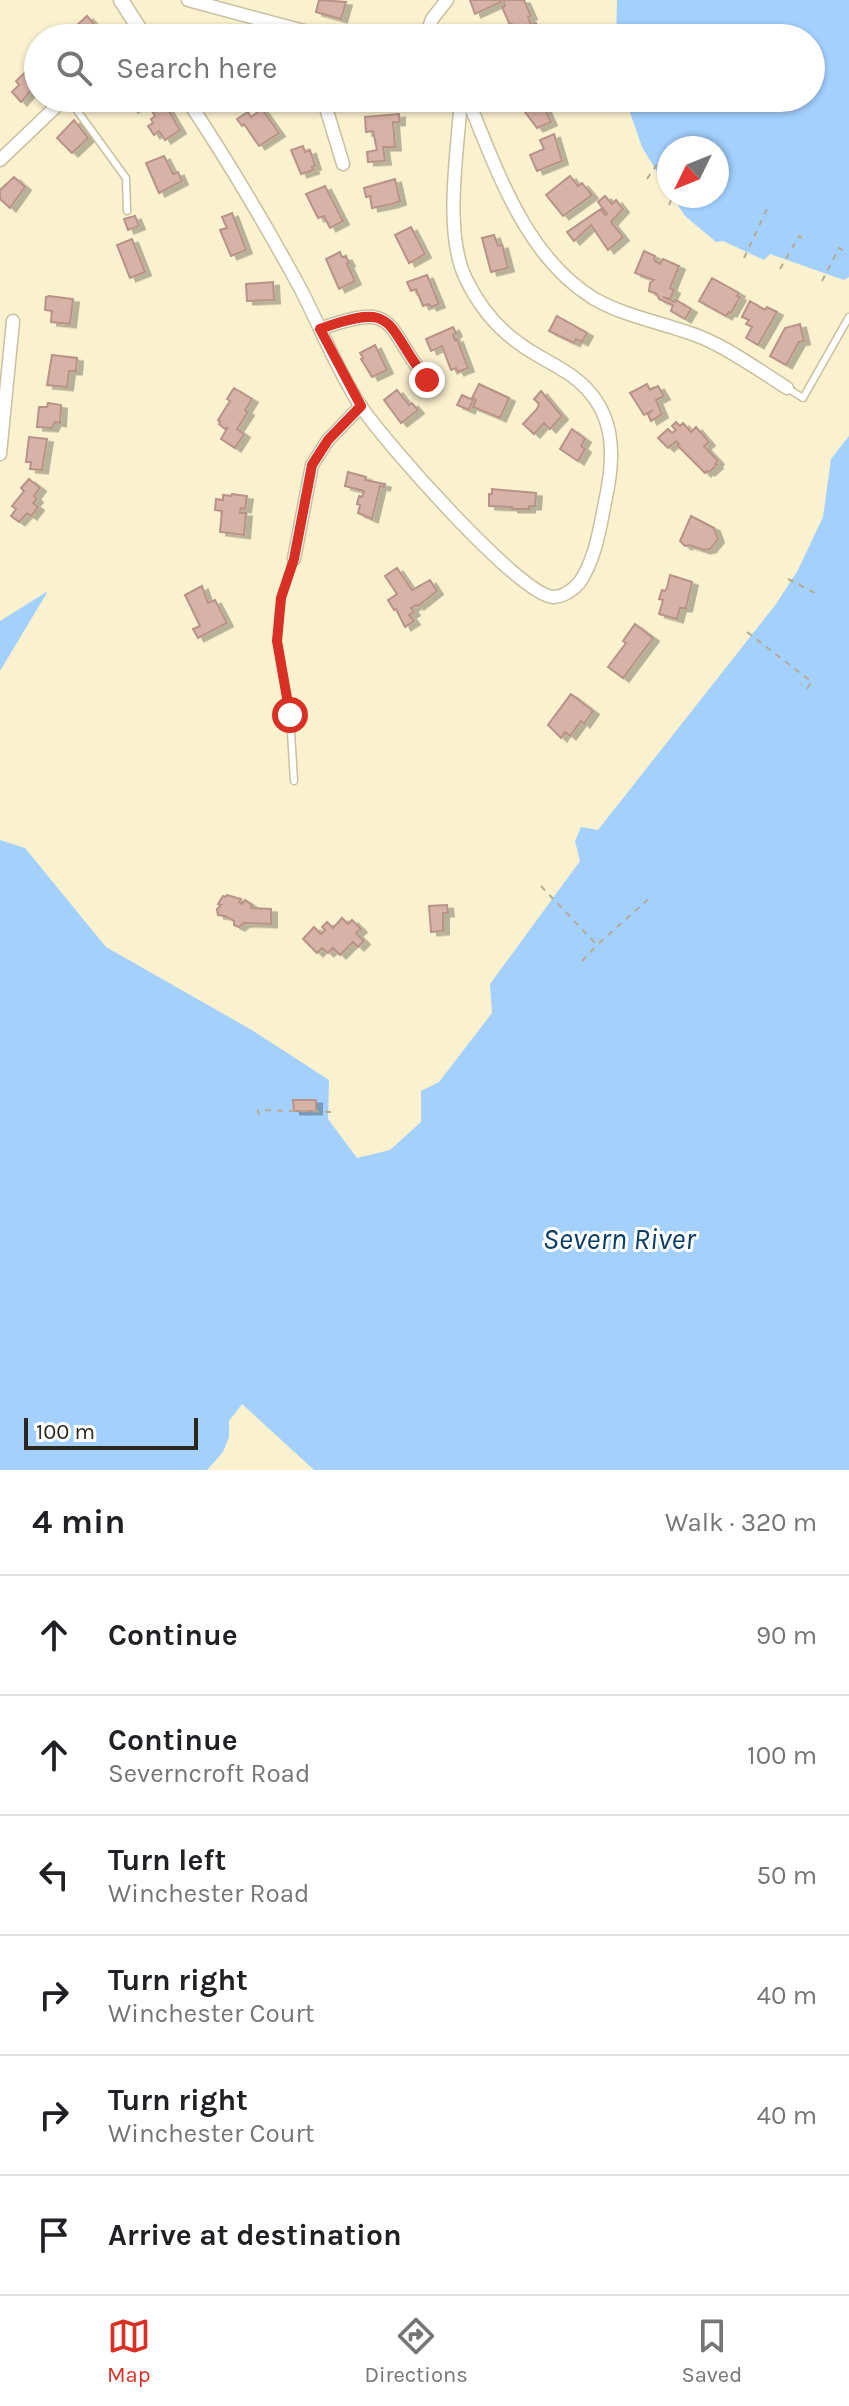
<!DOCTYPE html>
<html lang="en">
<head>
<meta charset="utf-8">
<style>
	:root { --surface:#fff; --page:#f2f2f2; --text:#202124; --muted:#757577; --line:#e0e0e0; --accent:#d93025 }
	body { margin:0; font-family:Karla,sans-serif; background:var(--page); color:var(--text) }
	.compass { position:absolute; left:657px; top:136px; width:72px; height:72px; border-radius:50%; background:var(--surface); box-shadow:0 2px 6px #0004; rotate:227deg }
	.scale { position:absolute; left:24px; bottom:20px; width:174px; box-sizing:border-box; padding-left:8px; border:4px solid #2b281b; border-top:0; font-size:22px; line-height:28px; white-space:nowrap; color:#2b281b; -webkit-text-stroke:6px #fff; paint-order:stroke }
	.stop { position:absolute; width:24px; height:24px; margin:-18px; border:6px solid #d93025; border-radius:50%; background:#fff }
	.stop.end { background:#d93025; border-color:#fff; box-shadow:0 2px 8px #0008 }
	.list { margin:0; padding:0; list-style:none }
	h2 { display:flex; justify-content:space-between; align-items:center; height:104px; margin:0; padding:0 32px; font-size:34px }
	h2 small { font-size:26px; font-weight:400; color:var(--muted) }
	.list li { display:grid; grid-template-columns:52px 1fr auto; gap:24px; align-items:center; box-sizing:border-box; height:120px; padding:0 32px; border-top:2px solid var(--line) }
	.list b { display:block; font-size:30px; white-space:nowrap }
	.list p { margin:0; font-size:26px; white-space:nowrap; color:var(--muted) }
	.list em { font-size:26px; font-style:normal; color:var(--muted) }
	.icon { flex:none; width:44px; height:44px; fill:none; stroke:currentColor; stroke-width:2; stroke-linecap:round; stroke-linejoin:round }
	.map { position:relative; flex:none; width:849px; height:1470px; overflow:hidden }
	.search { position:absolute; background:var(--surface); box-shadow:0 2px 6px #0004; left:24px; right:24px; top:24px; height:88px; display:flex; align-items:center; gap:20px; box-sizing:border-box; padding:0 28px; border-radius:44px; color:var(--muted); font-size:30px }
	.sheet { height:824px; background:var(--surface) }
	nav { display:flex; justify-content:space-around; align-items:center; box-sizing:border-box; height:112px; border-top:2px solid var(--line); background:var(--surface); font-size:22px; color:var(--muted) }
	nav a { display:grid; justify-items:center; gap:4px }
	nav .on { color:var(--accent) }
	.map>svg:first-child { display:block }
	.water { fill:#a3d0fd }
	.building { fill:#d7b2a6; stroke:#b79388; stroke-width:2; filter:url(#shadow) }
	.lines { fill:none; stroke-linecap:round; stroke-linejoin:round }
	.service-casing { stroke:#c8c09e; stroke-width:9 }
	.minor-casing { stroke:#c8c09e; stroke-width:15 }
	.tertiary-casing { stroke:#c8c09e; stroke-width:17 }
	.path { stroke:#b3ac91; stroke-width:2; stroke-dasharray:6 6; stroke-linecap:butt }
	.service { stroke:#fff; stroke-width:6 }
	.minor { stroke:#fff; stroke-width:12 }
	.tertiary { stroke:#fff; stroke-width:14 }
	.route { stroke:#d93025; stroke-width:10 }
	.labels { text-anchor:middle; stroke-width:6; stroke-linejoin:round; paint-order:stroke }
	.water-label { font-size:30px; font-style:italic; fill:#0b3d65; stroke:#fff }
</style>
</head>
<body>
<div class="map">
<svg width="849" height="1470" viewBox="0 0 849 1470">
	<defs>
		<filter id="shadow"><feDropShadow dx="6" dy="3.5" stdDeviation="0" flood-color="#0004"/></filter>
	</defs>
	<rect width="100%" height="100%" fill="#faf1cf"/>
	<path class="water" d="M617,0H849V277L844,280L770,254L764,260L723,241L716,242L685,216L672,196H717V148H669V192L642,147L625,98H811V38H616Z
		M849,436V1470H314L242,1404L229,1421V1437L223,1452L207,1470H0V840L25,848L106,947L250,1029L329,1080L328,1119L357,1158L390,1150L421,1122V1091L439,1082L492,1013L490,984L580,861L575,841L581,827L598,830L776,604L798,570L823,517L831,459Z
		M48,591L0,671V621Z"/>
	<path class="building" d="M319,0L346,2L341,19L316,12Z
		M470,0H501V2L475,14Z
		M503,0H524L531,16L528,17L531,25L536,23L541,35L533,38H505L504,36L516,31L512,24L510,25L502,7L505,6Z
		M87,16L96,26L87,38H63Z
		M195,29L199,36L203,33L206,38H181Z
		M36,62L38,65V83L21,102L12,92L19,85L16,81Z
		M125,98H146L147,99L132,109Z
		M524,98H540L551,122L537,128L525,112L520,100Z
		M164,103L180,130L165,140L159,131L154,135L148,126L153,123L151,119L155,116L152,111Z
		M262,109L279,133L259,146L244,124L242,126L237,119L248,112L251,117Z
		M399,114V122H393L395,147H383L385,161L368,162L367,152L377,150L373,131L366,132L365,117Z
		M74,120L88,138L72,153L57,138Z
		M554,134L562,161L537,171L530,155L544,149L540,140Z
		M303,146L305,152L310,150L315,166L312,167L313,170L301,174L291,150Z
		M164,156L173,174L178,172L182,181L159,193L146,163Z
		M570,176L578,186L582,183L592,195L563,216L546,195Z
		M14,177L25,187L10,208L0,199V190Z
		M395,179L400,201L392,204L372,208L370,196L366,197L364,188Z
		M325,186L343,221L330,228L324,216L318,218L306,194Z
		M605,196L612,204L616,200L623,209L611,222L623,237L608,250L591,225L574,241L567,232L601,209L605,215L607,214L598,202Z
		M232,213L246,250L231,256L220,230L227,228L222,217Z
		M135,216L139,226L128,230L124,219Z
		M411,227L425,254L409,263L395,235Z
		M494,235L498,246L502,245L508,268L491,272L482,238Z
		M132,239L145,272L130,278L117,245Z
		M644,251L655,256L654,260L660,264L663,259L679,266L670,288L674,290L670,299L663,297L675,302L676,300L691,309L685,319L671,311L673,305L659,299L657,294L649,291L650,283L654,280L635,273Z
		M340,252L342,257H346L349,263L347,264L355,281L339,289L326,259Z
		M427,275L439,304L431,307L429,304L423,306L416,289L411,291L407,282Z
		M712,278L739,293L737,296L740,297L731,313L729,312L726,316L699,301Z
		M273,282L274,300L247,301L246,284Z
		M49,296L73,299L70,324L51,322L52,311L45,310L46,297Z
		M750,301L765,310L767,307L777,312L758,345L746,338L752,327L746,324L749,320L742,317Z
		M557,316L587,333L582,342L576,339L574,343L549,331Z
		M800,324L804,341L799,342L786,365L770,356L785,328Z
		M453,327L456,333L453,335L455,340L457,339L468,368L458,372L456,368L451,370L442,346L431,351L426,339Z
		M375,345L387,370L372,377L361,359L363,358L360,353Z
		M52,355L77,358L76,371H69L67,387L47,385Z
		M479,384L509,398L500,418L473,407L476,400L472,398Z
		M647,384L650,390L658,386L664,396L656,400L662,414L651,421L648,414L653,410L644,415L630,393Z
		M234,388L252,399L245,410L248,412L237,429L244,434L235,448L221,439L228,427L225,429L219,424L220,422L218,420L230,401L227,399Z
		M397,390L409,405L412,403L418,410L401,423L384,400Z
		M541,391L562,416L550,429L544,423L534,434L523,424L537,409L539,404L534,399Z
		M462,395L473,400L469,410L457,405Z
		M48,403L61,405L60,423L55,422L52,428L37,427L39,407H47Z
		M676,422L680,426L683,423L691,432L696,427L709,442L704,446L718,461L715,464L717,465L709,472L707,471L705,473L677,445L679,444L676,441L668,448L658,438L668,429L672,433L676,430L672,426Z
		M572,429L585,439L581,446L585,449L578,461L560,449Z
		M29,437L47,439L42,470L30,469L31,462H26Z
		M348,472L366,477L365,480L385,484L384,487L380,486L372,519L358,513L360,505L357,504L359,496L362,497L364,491L345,486Z
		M29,479L40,488L34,496L37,499L33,503L38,507L31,516L27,513L19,522L11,516L16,509L12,506L24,491L21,488Z
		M492,489L536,493L535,506H529V509H512V507L489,506V494H492Z
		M232,494L247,496L245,509L241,508L240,513H246L244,535L220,532L222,511L215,510L216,499L223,500V495L231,496Z
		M691,516L714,528L718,539L710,549L704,550L689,545L685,546L680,541Z
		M397,568L412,590L430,580L437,591L418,606L416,605L411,608L414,612L409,615L414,621L405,627L396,609L394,610L388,600L397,594L385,576Z
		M670,575L692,582L686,608H680L677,619L659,614L663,600L659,599L662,590L665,591L667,588Z
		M202,586L208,603L215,600L227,623L198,638L193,629L200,626L185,595Z
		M635,624L653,638L623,678L608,667L626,643L623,641Z
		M571,694L593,711L584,724L581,721L570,736L565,732L561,738L548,725Z
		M227,895L241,899L239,902L242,904L245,900L252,905L251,908L271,909V924L244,923L239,927L234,925V921L225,916L218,915L217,909L221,905L218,904L223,896L225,897Z
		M447,905L448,913H443V931L431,932L429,906Z
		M342,918L348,924L352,920L361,929L356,933L364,941L358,947L353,942L340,955L333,948L328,953L322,948L317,953L303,939L314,927L321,934L325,930L322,927L327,922L333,928Z
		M293,1100H316V1111H294Z"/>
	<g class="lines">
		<g class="service-casing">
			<path id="service" d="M68,98L126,178L127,211
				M787,388L803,398L849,317
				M294,781L290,715L277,641L281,598L294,559"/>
		</g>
		<g class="minor-casing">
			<path id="minor" d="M188,0L330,38
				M131,38L140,30L146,38
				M425,38L432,19L447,0
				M186,98C227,159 264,222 299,286C320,326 336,368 360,405C382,439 519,595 553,597C563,597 573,590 579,583C595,561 600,528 605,502C616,453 616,408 572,376C555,364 536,356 520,344C497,328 478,304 466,279C443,232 458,150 461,98
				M323,98L343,164
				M467,98C497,169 524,255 593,298C627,318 667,323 703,338C733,351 760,371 787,388
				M0,160L65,98
				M320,329C400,300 383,325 427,380
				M0,454L13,321
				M294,559L312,465L328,440L361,406"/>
		</g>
		<g class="tertiary-casing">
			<path id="tertiary" d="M121,0L140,30"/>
		</g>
		<path class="path" d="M647,179L668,148
			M669,205L673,196
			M744,258L767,209
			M780,269L799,236L805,240
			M822,281L839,248L844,251
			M788,579L817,594
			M747,632L812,682L807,688L801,684
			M541,886L597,945L652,896
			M582,961L597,945
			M259,1115L258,1110L333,1112"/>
		<use href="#service" class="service"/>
		<use href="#minor" class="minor"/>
		<use href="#tertiary" class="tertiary"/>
	</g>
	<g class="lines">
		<path class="route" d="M290,715L277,641L281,598L294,559L312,465L328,440L361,406L320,329C399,300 384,325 427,380"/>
	</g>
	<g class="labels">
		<g class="water-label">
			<text x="619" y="1249">Severn River</text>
		</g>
	</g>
</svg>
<svg class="compass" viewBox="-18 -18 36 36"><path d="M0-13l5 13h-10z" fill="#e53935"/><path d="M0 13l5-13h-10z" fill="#757577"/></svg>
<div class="scale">100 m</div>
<div class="stop" style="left:290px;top:715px"></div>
<div class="stop end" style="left:427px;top:380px"></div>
<div class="search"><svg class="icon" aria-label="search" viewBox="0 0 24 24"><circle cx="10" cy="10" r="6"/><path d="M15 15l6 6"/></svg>Search here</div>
</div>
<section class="sheet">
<h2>4 min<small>Walk · 320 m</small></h2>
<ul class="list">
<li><svg class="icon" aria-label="ahead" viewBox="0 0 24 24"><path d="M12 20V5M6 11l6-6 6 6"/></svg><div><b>Continue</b></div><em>90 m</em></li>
<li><svg class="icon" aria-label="ahead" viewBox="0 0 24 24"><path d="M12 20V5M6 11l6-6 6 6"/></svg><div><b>Continue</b><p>Severncroft Road</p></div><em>100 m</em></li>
<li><svg class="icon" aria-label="left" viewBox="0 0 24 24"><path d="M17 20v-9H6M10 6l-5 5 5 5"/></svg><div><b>Turn left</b><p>Winchester Road</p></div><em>50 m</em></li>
<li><svg class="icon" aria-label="right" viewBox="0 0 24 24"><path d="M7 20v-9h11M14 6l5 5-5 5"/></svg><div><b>Turn right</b><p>Winchester Court</p></div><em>40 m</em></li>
<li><svg class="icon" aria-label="right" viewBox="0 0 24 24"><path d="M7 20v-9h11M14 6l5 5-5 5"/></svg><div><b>Turn right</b><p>Winchester Court</p></div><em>40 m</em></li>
<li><svg class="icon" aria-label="arrive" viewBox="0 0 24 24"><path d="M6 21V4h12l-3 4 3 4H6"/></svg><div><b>Arrive at destination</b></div></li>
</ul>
</section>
<nav>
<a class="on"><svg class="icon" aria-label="map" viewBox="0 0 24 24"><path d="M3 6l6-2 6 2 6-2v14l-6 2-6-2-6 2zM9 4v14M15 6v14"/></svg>Map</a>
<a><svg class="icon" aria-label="directions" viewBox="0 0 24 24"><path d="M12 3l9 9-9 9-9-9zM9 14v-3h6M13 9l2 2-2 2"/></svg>Directions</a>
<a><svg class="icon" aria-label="saved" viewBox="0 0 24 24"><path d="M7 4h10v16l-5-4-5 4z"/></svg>Saved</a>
</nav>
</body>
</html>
